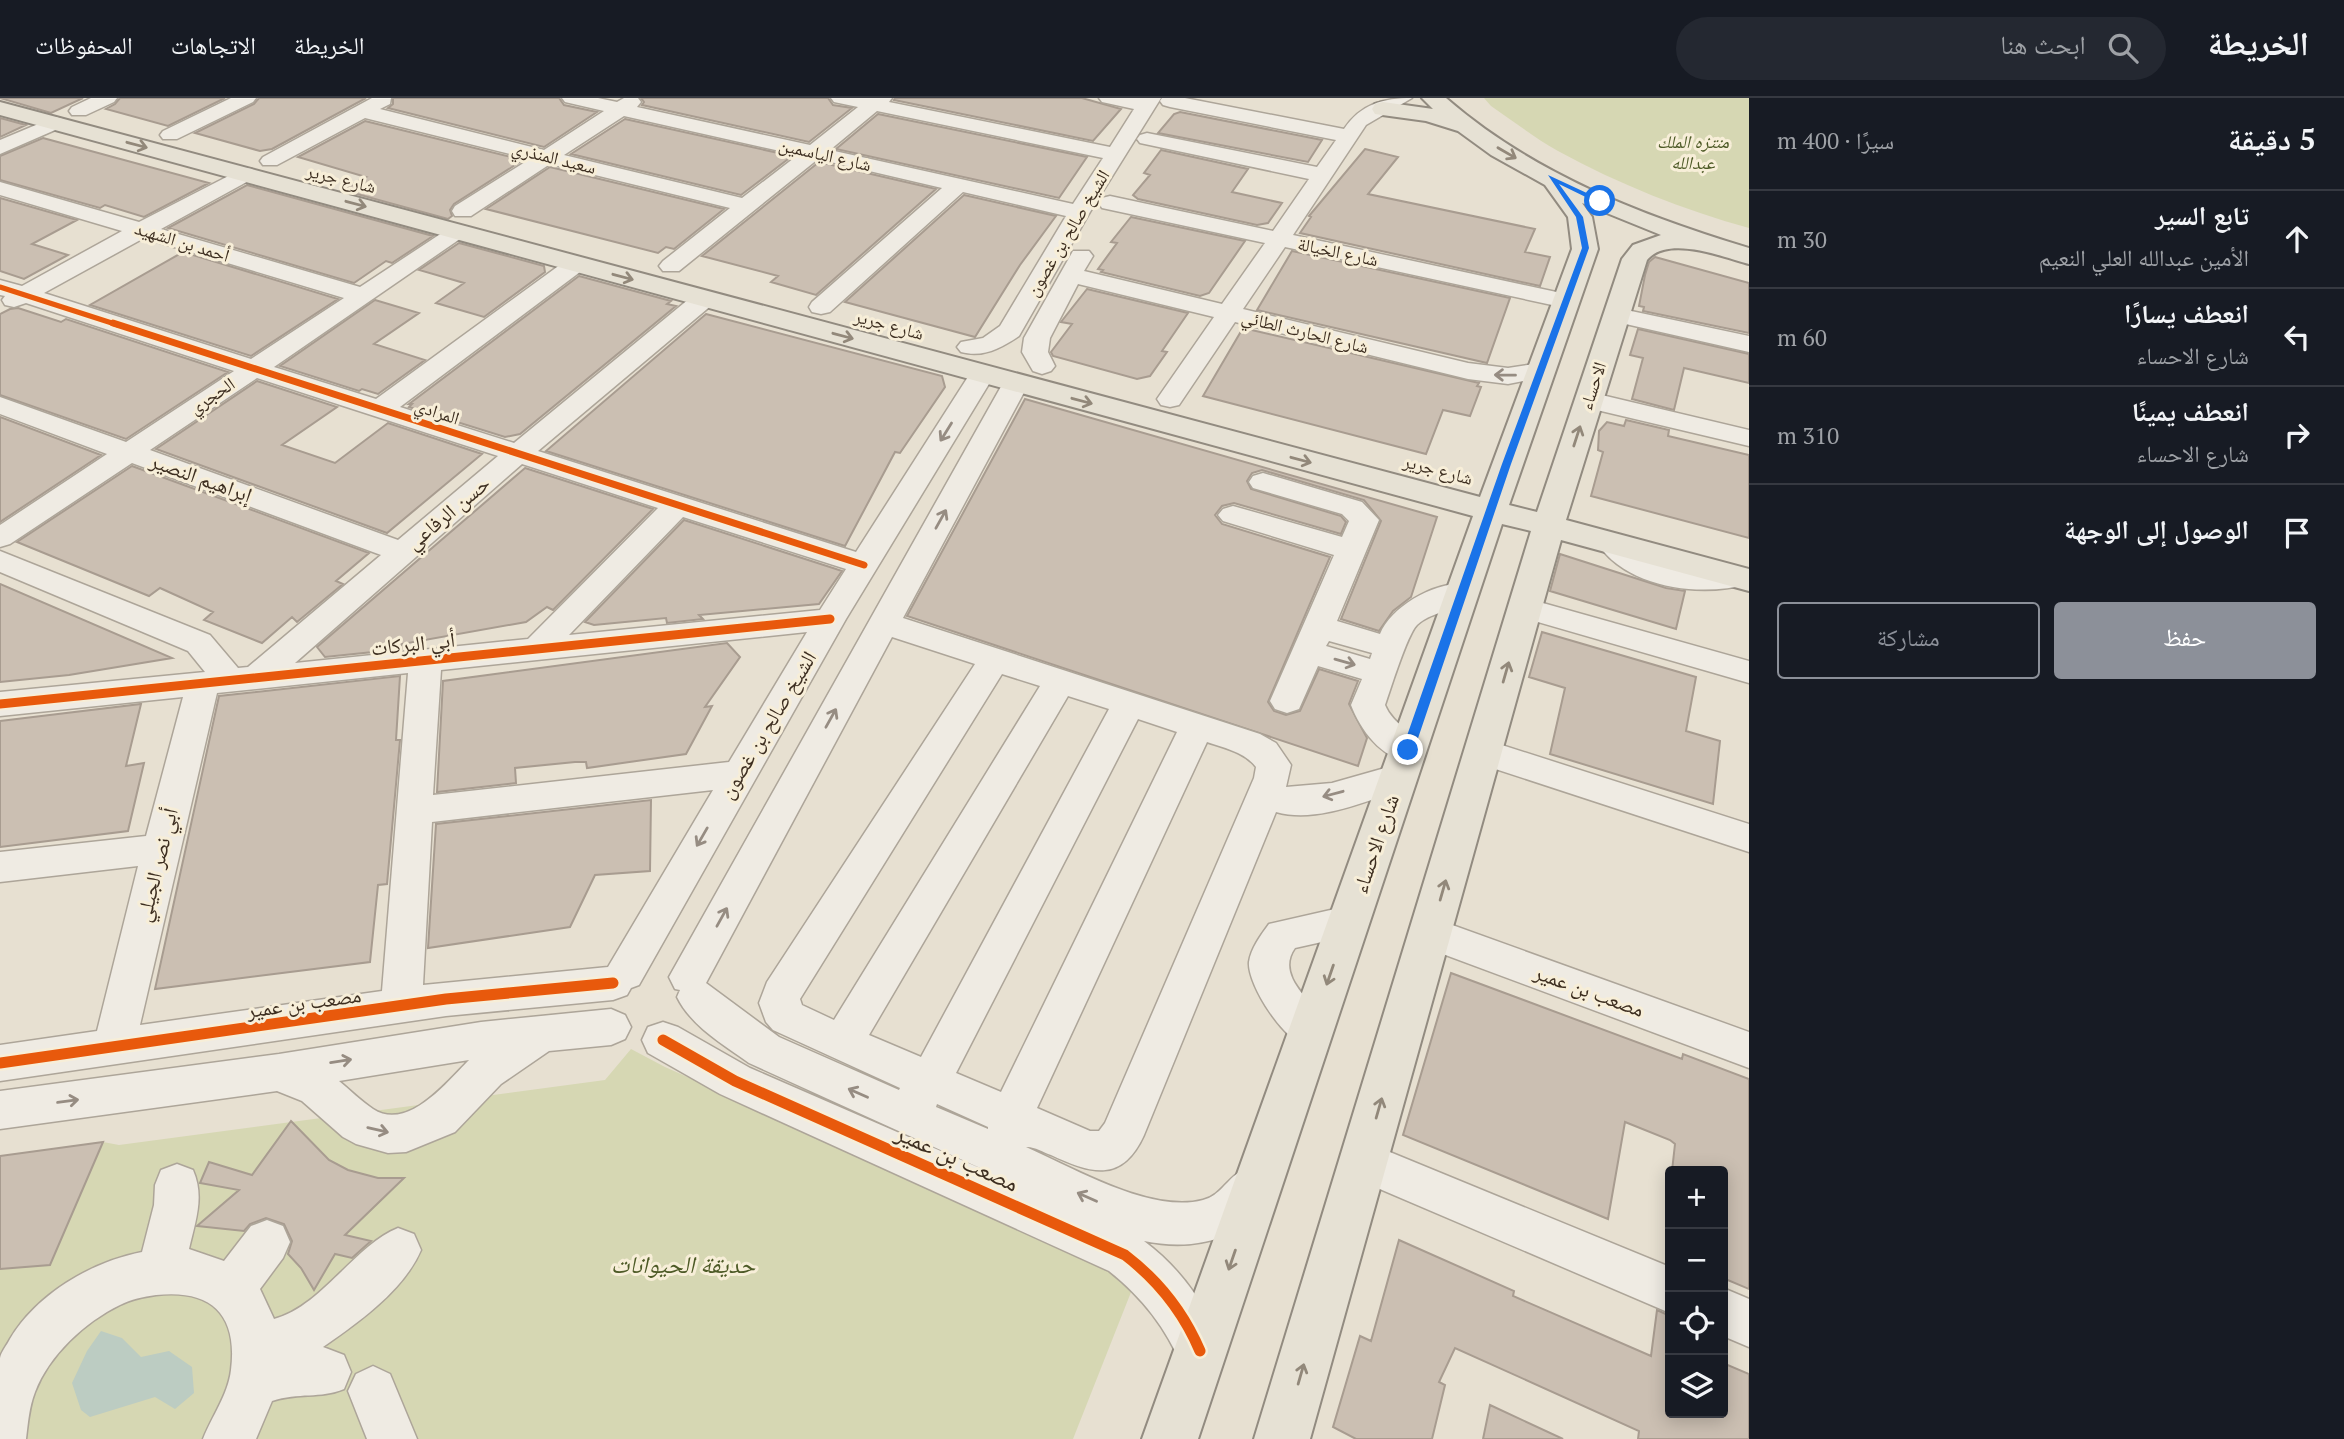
<!DOCTYPE html>
<html lang="ar">
<head>
<meta charset="utf-8">
<style>
	:root { --surface:#171b24; --page:#242831; --text:#f1f3f6; --muted:#9ea1a6; --line:#363941; --accent:#8c9099 }
	body { margin:0; font-family:"PT Serif","Noto Naskh Arabic",serif; background:var(--page); color:var(--text); direction:rtl }
	.controls { position:absolute; right:21px; bottom:21px; display:grid; overflow:hidden; border-radius:7px; box-shadow:0 4px 18px #0003 }
	.controls button { width:63px; height:63px; display:grid; place-items:center; padding:0; border:0; border-bottom:2px solid var(--line); background:var(--surface); color:var(--text); font:35px sans-serif }
	.stop { position:absolute; width:21px; height:21px; margin:-16px; border:5px solid #1a73e8; border-radius:50%; background:#fff }
	.stop.end { background:#1a73e8; border-color:#fff; box-shadow:0 2px 7px #0008 }
	.list { margin:0; padding:0; list-style:none }
	h2 { display:flex; justify-content:space-between; align-items:center; height:91px; margin:0; padding:0 28px; font-size:30px }
	h2 small { font-size:23px; font-weight:400; color:var(--muted) }
	.list li { display:grid; grid-template-columns:46px 1fr auto; gap:21px; align-items:center; box-sizing:border-box; height:98px; padding:0 28px; border-top:2px solid var(--line) }
	.list b { display:block; font-size:26px; white-space:nowrap }
	.list p { margin:0; font-size:23px; white-space:nowrap; color:var(--muted) }
	.list em { font-size:23px; font-style:normal; color:var(--muted) }
	.actions { display:flex; gap:14px; padding:21px 28px }
	.actions a { flex:1; padding:16px 0; border:2px solid var(--accent); border-radius:7px; text-align:center; font-size:24px; color:var(--accent) }
	.actions .main { background:var(--accent); color:#fff }
	.icon { flex:none; width:38px; height:38px; fill:none; stroke:currentColor; stroke-width:2; stroke-linecap:round; stroke-linejoin:round }
	.map { position:relative; flex:none; width:1749px; height:1341px; overflow:hidden; direction:ltr }
	header { display:flex; align-items:center; gap:42px; box-sizing:border-box; height:98px; padding:0 35px; background:var(--surface); border-bottom:2px solid var(--line) }
	header strong { font-size:33px }
	nav { display:flex; gap:38px; margin-inline-start:auto; font-size:24px }
	.search { width:490px; height:63px; background:var(--page); display:flex; align-items:center; gap:18px; box-sizing:border-box; padding:0 24px; border-radius:38px; color:var(--muted); font-size:26px }
	main { display:flex }
	aside { flex:1; background:var(--surface) }
	.map>svg:first-child { display:block }
	.green { fill:#d6d7b3 }
	.water { fill:#bcccc2 }
	.building { fill:#cbbfb2; stroke:#a89c90; stroke-width:2 }
	.lines { fill:none; stroke-linecap:round; stroke-linejoin:round }
	.minor-casing { stroke:#ada599; stroke-width:3 }
	.major-casing { stroke:#928b80; stroke-width:4 }
	.minor { fill:#efebe3; fill-rule:evenodd }
	.major { fill:#e6e1d4; fill-rule:evenodd }
	.cycleway-far3-casing { stroke:#f7eed8; stroke-width:8 }
	.cycleway-far2-casing { stroke:#f7eed8; stroke-width:10 }
	.cycleway-far1-casing { stroke:#f7eed8; stroke-width:13 }
	.cycleway-casing { stroke:#f7eed8; stroke-width:16 }
	.cycleway-far3 { stroke:#e8590c; stroke-width:5 }
	.cycleway-far2 { stroke:#e8590c; stroke-width:7 }
	.cycleway-far1 { stroke:#e8590c; stroke-width:9 }
	.cycleway { stroke:#e8590c; stroke-width:11 }
	.oneway { stroke:#92887a }
	.oneway2 { stroke:#968c82 }
	.route { fill:#1a73e8 }
	.labels { text-anchor:middle; stroke-width:6; stroke-linejoin:round; paint-order:stroke }
	.far-park-label { font-size:18px; font-style:italic; fill:#4d5a26; stroke:#f7eed8 }
	.far-street-label { font-size:18px; fill:#3d2e20; stroke:#f7eed8 }
	.street-label { font-size:21px; fill:#3d2e20; stroke:#f7eed8 }
	.near-street-label { font-size:24px; fill:#3d2e20; stroke:#f7eed8 }
	.near-park-label { font-size:24px; font-style:italic; fill:#4d5a26; stroke:#f7eed8 }
</style>
</head>
<body>
<header>
<strong>الخريطة</strong>
<div class="search"><svg class="icon" aria-label="search" viewBox="0 0 24 24"><circle cx="10" cy="10" r="6"/><path d="M15 15l6 6"/></svg>ابحث هنا</div>
<nav><a>الخريطة</a><a>الاتجاهات</a><a>المحفوظات</a></nav>
</header>
<main>
<aside>
<h2>5 دقيقة<small>سيرًا · 400 m</small></h2>
<ul class="list">
<li><svg class="icon" aria-label="ahead" viewBox="0 0 24 24"><path d="M12 20V5M6 11l6-6 6 6"/></svg><div><b>تابع السير</b><p>الأمين عبدالله العلي النعيم</p></div><em>30 m</em></li>
<li><svg class="icon" aria-label="left" viewBox="0 0 24 24"><path d="M17 20v-9H6M10 6l-5 5 5 5"/></svg><div><b>انعطف يسارًا</b><p>شارع الاحساء</p></div><em>60 m</em></li>
<li><svg class="icon" aria-label="right" viewBox="0 0 24 24"><path d="M7 20v-9h11M14 6l5 5-5 5"/></svg><div><b>انعطف يمينًا</b><p>شارع الاحساء</p></div><em>310 m</em></li>
<li><svg class="icon" aria-label="arrive" viewBox="0 0 24 24"><path d="M6 21V4h12l-3 4 3 4H6"/></svg><div><b>الوصول إلى الوجهة</b></div></li>
</ul>
<div class="actions"><a class="main">حفظ</a><a>مشاركة</a></div>
</aside>
<div class="map">
<svg width="1749" height="1341" viewBox="0 0 1749 1341">
	<rect width="100%" height="100%" fill="#e7e0d1"/>
	<path class="green" d="M1484,0H1749V130C1684,112 1618,86 1558,53C1535,40 1513,23 1491,8Z
		M631,951L665,969L1137,1179L1073,1341H0V1063L100,1049L103,1044L119,1047L605,982Z"/>
	<path class="water" d="M101,1233L122,1240L141,1259L169,1253L192,1269L194,1295L175,1311L155,1299L90,1319L81,1312L72,1285L87,1253Z"/>
	<path class="building" d="M0,0H83L51,15Z
		M120,0H225L168,28L106,11L115,6Z
		M259,0H366L272,51L260,53L195,35L254,6Z
		M393,0H559L564,7L597,14L544,49L388,10L393,6Z
		M641,0H828L833,7L852,10L809,44L642,7L644,4Z
		M895,0H1082L1121,11L1093,43L894,2Z
		M1180,14L1322,42L1308,64L1158,35L1174,16Z
		M878,16L1087,59L1059,100L836,51Z
		M0,20L26,27L0,39Z
		M625,21L792,58L741,97L571,56Z
		M365,23L523,62L454,106L450,112L452,118L448,121L342,92L366,79L298,59Z
		M43,40L209,85L144,119L105,107L100,110L0,82V58Z
		M1365,51L1398,59L1368,96L1535,131L1525,154L1550,159L1540,188L1300,135L1311,119L1309,118Z
		M1161,52L1248,71L1232,94L1282,105L1268,125L1257,127L1138,101L1133,97L1150,77L1144,75Z
		M819,64L936,91L816,197L771,184L778,178L702,158Z
		M550,69L724,111L674,151L666,149L658,155L486,111Z
		M247,87L433,138L392,165L386,163L354,185L168,130Z
		M964,97L1056,118L1020,167L975,239L845,204Z
		M0,100L77,122L32,146L68,157L24,181L0,173Z
		M1131,119L1245,143L1209,195L1200,198L1101,174L1103,172L1098,171L1117,145L1111,144Z
		M459,145L544,168L545,174L484,219L436,205L464,185L419,172Z
		M1292,153L1510,200L1487,265L1257,212Z
		M183,154L338,201L251,258L90,207Z
		M1655,159L1749,185V235L1643,213L1644,209L1639,208L1645,177L1649,164Z
		M579,178L671,203L667,206L676,208L520,336L505,339L409,309L412,306H409Z
		M1087,191L1188,215L1162,253L1167,254L1150,278L1137,281L1053,258L1051,254L1072,226L1061,224Z
		M375,202L419,215L374,246L425,262L378,296L362,291L359,293L280,268Z
		M18,210L61,224L66,221L228,274L126,341L0,297V216L10,211Z
		M706,216L942,278L945,289L900,355L895,354L845,448L546,353Z
		M1243,230L1479,285L1477,288L1481,289L1470,318L1443,312L1426,356L1203,298Z
		M1638,231L1749,256V285L1684,270L1674,312L1632,301L1643,260L1630,257Z
		M257,283L337,309L282,347L335,365L388,325L482,356L387,435L156,351Z
		M1025,301L1437,419L1411,499L1393,513L1379,533L1341,521L1381,423L1364,402L1262,372L1252,375L1247,383L1251,391L1341,418L1346,424L1341,436L1234,405L1222,408L1215,417L1222,426L1330,459L1268,604L1274,613L1286,617L1300,613L1319,571L1358,583L1349,606L1367,640L1358,668L907,518Z
		M0,319L101,357L0,424Z
		M1626,322L1669,332L1668,338L1749,357V440L1591,398L1603,354L1598,352L1599,333L1607,324L1624,328Z
		M132,368L369,455L336,483L343,486L297,524L292,519L262,545L204,522L213,514L160,490L149,498L17,444Z
		M525,370L653,411L553,512L547,509L526,524L402,546V551L325,559L317,549Z
		M684,422L833,470L842,473L819,506L699,517L703,521L667,525L666,520L594,527L585,524Z
		M1560,456L1666,490L1685,493L1676,531L1550,493Z
		M0,486L172,560L69,577L0,584Z
		M1542,534L1696,579L1686,633L1720,643L1713,706L1550,656L1565,590L1529,579Z
		M727,545L740,559L705,609L712,608L686,656L587,670L586,664H575L515,670L516,685L437,694L443,583Z
		M400,578L396,642H400L387,786L378,787L370,864L155,891L219,598Z
		M141,606L126,668L144,665L128,733L0,749V623Z
		M651,702L650,773L595,777L570,829L428,850L436,726Z
		M1451,875L1682,961L1683,956L1749,981V1191L1723,1180V1073H1672L1675,1046L1670,1042L1625,1024L1608,1121L1403,1037Z
		M291,1023L329,1062L348,1072L378,1080H404L345,1137L371,1143L352,1160L335,1156L314,1192L301,1170L288,1156L292,1143L284,1126L266,1120L250,1126L244,1133L197,1128L239,1092L200,1085L209,1064L252,1077Z
		M103,1044L50,1167L0,1171V1058Z
		M1399,1142L1514,1193L1513,1198L1651,1258L1657,1212L1670,1218V1315H1723V1265L1749,1276V1341H1638L1639,1333L1455,1250L1439,1284L1445,1287L1432,1341H1356L1333,1329L1360,1238L1371,1243Z
		M1490,1307L1563,1341H1483Z"/>
	<g class="lines">
		<g class="minor-casing">
			<path id="minor" d="M91,0H117L114,4L86,17H72L69,13L72,9Z
				M231,0H256L253,4L177,41H163L160,37L163,33Z
				M372,0H391L390,6L380,11L544,52L604,13L565,4L562,0H598L617,4L624,0H638L641,4L637,9L810,47L858,9L834,4L831,0H892L889,4L1110,49L1134,11L1102,4L1099,0H1161L1090,114L1019,238C1001,250 983,260 961,254L957,249L961,244L983,240L1000,228L1066,118L963,94L830,214L821,216L812,214L809,209L812,204L942,90L818,61L679,173H663L659,168L663,163L730,110L550,66L471,118H455L452,113L455,108L530,61L365,20L277,67H263L260,63L263,59ZM877,13L1103,60L1073,106L830,52ZM624,18L798,57L742,100L564,57Z
				M1162,0H1185L1344,31C1361,6 1383,0 1412,0L1366,27L1293,137L1575,198L1578,203L1575,208L1566,210L1285,149L1243,211L1468,265L1508,270L1541,265L1550,268L1554,273L1550,278L1508,286L1468,281L1235,224L1179,307L1170,309L1161,307L1157,301L1214,219L1078,186L1050,240L1048,254L1055,268L1051,273L1042,276L1033,273L1022,254L1024,240L1073,153H1089L1093,158L1084,173L1222,206L1265,145L1102,110L1099,105L1102,100L1110,98L1273,133L1309,81L1140,45L1137,41L1140,37L1147,35L1317,69L1336,42L1170,9L1163,7L1160,3Z
				M55,19L62,21L65,25L62,29L0,56V42Z
				M244,70L252,71L255,76L252,81L161,131L360,189L451,129H467L470,134L274,269L376,301L568,161H584L588,166L584,171L400,309L514,345L695,196L704,194L713,196L716,201L713,206L538,353L856,454L973,271L982,268L991,271L995,276L846,521L639,887L631,890L627,897L613,902L446,918L0,983V947L97,933L138,768L0,784V754L146,738L183,599L0,618V594L205,574L188,553L0,474V453L210,537L238,570L248,569L381,457L132,365L10,446L0,449V427L107,356L0,316V299L126,344L234,273L26,205L14,209L5,207L2,202L5,198L0,197V182L22,188L122,133L0,97V84L139,124ZM144,140L344,200L251,261L44,195ZM257,280L498,358L398,442L150,352ZM522,366L658,410L528,541L295,565ZM683,419L846,471L820,512L569,537ZM807,534L729,664L433,697L441,572ZM408,575L382,893L140,927L217,595ZM713,692L608,869L423,887L432,724Z
				M1617,210L1749,238V254L1608,222L1605,217L1608,212Z
				M1016,277L1025,279L1029,285L903,520L1260,636L1276,645L1291,667L1286,689L1332,685L1399,666L1411,670L1417,679L1411,688C1371,701 1319,726 1276,714L1144,1037C1122,1085 1092,1076 1051,1057C1043,1054 1033,1048 1026,1049C1074,1070 1151,1116 1203,1102C1220,1098 1227,1081 1241,1073C1245,1070 1251,1069 1256,1067L1272,1073L1278,1088C1255,1140 1196,1154 1144,1143C1184,1173 1206,1208 1224,1253L1217,1270L1200,1277L1183,1270C1166,1230 1143,1200 1109,1173L720,996L648,955L642,942L648,929L663,924L678,929L750,970L989,1074L749,965C724,947 691,928 677,899L680,892L675,891L669,879L1003,285L1007,279ZM892,539L975,566L767,884L759,905L766,924L773,932L900,990L899,992L779,939L706,885ZM1002,576L1040,588L834,922L802,907L800,901ZM1068,598L1109,611L921,959L869,937ZM1138,621L1177,634L1001,994L956,975ZM1207,644C1224,650 1245,654 1256,669L1254,680L1105,1025L1099,1033H1090L1037,1010ZM937,1006L988,1029V1031L936,1009Z
				M1589,294L1749,332V348L1580,308L1576,302L1580,296Z
				M1263,375L1362,404L1379,422L1337,523L1380,536C1392,506 1443,479 1474,487L1478,494C1467,512 1434,511 1417,527C1407,537 1391,590 1385,607C1393,627 1415,634 1425,652L1420,661C1388,670 1361,634 1351,607L1362,581L1318,568L1299,611L1287,615L1275,611L1270,603L1334,457L1223,423L1218,417L1223,411L1233,408L1342,439L1349,423L1342,416L1253,390L1249,384L1253,378ZM1329,543L1372,555L1370,561L1326,548Z
				M1612,436C1633,441 1646,461 1668,468C1695,475 1723,465 1749,472V486C1700,499 1628,491 1597,445L1601,438Z
				M1525,500L1749,563V585L1514,517L1509,510L1514,503Z
				M1483,641L1749,726V754L1471,663L1466,654L1471,645Z
				M1348,808L1362,813L1367,824L1362,835L1295,850C1273,881 1319,907 1332,932L1326,944C1321,946 1315,950 1310,949C1287,948 1247,887 1249,864C1251,850 1261,837 1269,826Z
				M1430,819L1749,934V970L1416,846L1411,835L1416,824Z
				M611,911L625,917L631,929L625,941L611,947L549,953L501,986L455,1034L406,1054L388,1055L356,1046L343,1039L302,1003L277,993L0,1031V993L279,956L481,924ZM469,962C448,983 408,1034 373,1011C361,1003 350,992 339,983Z
				M1363,1043L1670,1169V1215L1347,1077L1341,1063L1347,1049Z
				M177,1066L193,1072C205,1099 195,1124 189,1151L224,1163L251,1128L267,1122L283,1128L290,1144L283,1160L260,1191L274,1221C321,1209 355,1147 398,1130L414,1136L421,1152C404,1192 358,1225 323,1249L344,1257L351,1274L344,1291C320,1301 299,1294 272,1303L256,1341H203C212,1318 228,1297 231,1272C238,1216 211,1191 156,1197C143,1199 131,1201 120,1207C85,1224 49,1257 35,1294C29,1309 28,1325 26,1341H0C0,1317 0,1283 0,1260C1,1254 7,1247 10,1241C37,1196 91,1164 142,1154L154,1107L155,1087L161,1072Z
				M1723,1190L1749,1201V1249L1723,1238Z
				M373,1268L390,1276L417,1341H367L348,1293L356,1276Z"/>
		</g>
		<g class="major-casing">
			<path id="major" d="M1422,0H1446C1532,75 1640,117 1749,150V166C1723,159 1668,137 1647,162L1566,422L1749,471V493L1561,442L1310,1341H1254L1531,433L1502,426L1198,1341H1142L1473,418L0,17V4L1480,399L1572,151L1568,119L1545,87L1491,57L1458,33L1426,23L1375,16L1372,11L1375,6L1383,4L1433,11ZM1582,105L1661,137L1633,147L1622,161L1537,414L1509,407L1598,151L1592,119Z"/>
		</g>
		<use href="#minor" class="minor"/>
		<use href="#major" class="major"/>
		<g class="cycleway-far3-casing">
			<path id="cycleway-far3" d="M0,189L118,227"/>
		</g>
		<g class="cycleway-far2-casing">
			<path id="cycleway-far2" d="M113,225L864,467"/>
		</g>
		<g class="cycleway-far1-casing">
			<path id="cycleway-far1" d="M0,606L830,521"/>
		</g>
		<g class="cycleway-casing">
			<path id="cycleway" d="M663,942L735,983L1125,1157C1159,1183 1183,1213 1200,1253
				M0,965L446,901L613,885"/>
		</g>
		<use href="#cycleway-far3" class="cycleway-far3"/>
		<use href="#cycleway-far2" class="cycleway-far2"/>
		<use href="#cycleway-far1" class="cycleway-far1"/>
		<use href="#cycleway" class="cycleway"/>
	</g>
	<defs><path id="oneway-shaft" d="M-6 0H5M1.5-3L5.5 0L1.5 3" fill="none" stroke-width="1.6" stroke-linecap="round" stroke-linejoin="round" transform="scale(1.75)"/></defs>
	<g class="oneway">
		<use href="#oneway-shaft" transform="translate(137 47) rotate(15)"/>
		<use href="#oneway-shaft" transform="translate(1507 55) rotate(30)"/>
		<use href="#oneway-shaft" transform="translate(356 106) rotate(15)"/>
		<use href="#oneway-shaft" transform="translate(623 179) rotate(15)"/>
		<use href="#oneway-shaft" transform="translate(843 238) rotate(15)"/>
		<use href="#oneway-shaft" transform="translate(1082 303) rotate(15)"/>
		<use href="#oneway-shaft" transform="translate(1577 338) rotate(-72)"/>
		<use href="#oneway-shaft" transform="translate(1301 362) rotate(15)"/>
		<use href="#oneway-shaft" transform="translate(1506 574) rotate(-74)"/>
		<use href="#oneway-shaft" transform="translate(1443 792) rotate(-74)"/>
		<use href="#oneway-shaft" transform="translate(1330 877) rotate(109)"/>
		<use href="#oneway-shaft" transform="translate(1379 1010) rotate(-74)"/>
		<use href="#oneway-shaft" transform="translate(1232 1162) rotate(109)"/>
		<use href="#oneway-shaft" transform="translate(1301 1276) rotate(-74)"/>
	</g>
	<g class="oneway2">
		<use href="#oneway-shaft" transform="translate(1505 277) rotate(-179)"/>
		<use href="#oneway-shaft" transform="translate(946 334) rotate(122)"/>
		<use href="#oneway-shaft" transform="translate(941 421) rotate(-61)"/>
		<use href="#oneway-shaft" transform="translate(1345 564) rotate(16)"/>
		<use href="#oneway-shaft" transform="translate(831 620) rotate(-61)"/>
		<use href="#oneway-shaft" transform="translate(1333 696) rotate(165)"/>
		<use href="#oneway-shaft" transform="translate(702 739) rotate(120)"/>
		<use href="#oneway-shaft" transform="translate(722 819) rotate(-61)"/>
		<use href="#oneway-shaft" transform="translate(341 963) rotate(-9)"/>
		<use href="#oneway-shaft" transform="translate(858 995) rotate(-156)"/>
		<use href="#oneway-shaft" transform="translate(68 1003) rotate(-8)"/>
		<use href="#oneway-shaft" transform="translate(378 1032) rotate(13)"/>
		<use href="#oneway-shaft" transform="translate(1087 1099) rotate(-156)"/>
	</g>
	<path class="route" d="M1548,77L1604,103L1598,105L1559,86L1583,119L1589,150L1511,366L1414,652L1408,656L1402,652L1502,366L1582,150L1576,119Z"/>
	<g class="labels">
		<g class="far-park-label">
			<text x="1693" y="50">منتزه الملك<tspan x="1693" dy="21">عبدالله</tspan></text>
		</g>
		<g class="far-street-label">
			<text transform="translate(825 57) rotate(13)" y="6">شارع الياسمين</text>
			<text transform="translate(554 60) rotate(14)" y="6">سعيد المنذري</text>
			<text transform="translate(341 81) rotate(14)" y="6">شارع جرير</text>
			<text transform="translate(1068 135) rotate(-59)" y="6">الشيخ صالح بن غصون</text>
			<text transform="translate(182 144) rotate(17)" y="6">أحمد بن الشهيد</text>
			<text transform="translate(1338 154) rotate(12)" y="6">شارع الخيالة</text>
			<text transform="translate(889 227) rotate(15)" y="6">شارع جرير</text>
			<text transform="translate(1305 234) rotate(14)" y="6">شارع الحارث الطائي</text>
			<text transform="translate(1593 288) rotate(-72)" y="6">الاحساء</text>
			<text transform="translate(212 298) rotate(-34)" y="6">الحجري</text>
			<text transform="translate(437 314) rotate(18)" y="6">المرادي</text>
			<text transform="translate(1438 372) rotate(15)" y="6">شارع جرير</text>
		</g>
		<g class="street-label">
			<text transform="translate(201 380) rotate(20)" y="7">إبراهيم النصير</text>
			<text transform="translate(448 415) rotate(-40)" y="7">حسن الرفاعي</text>
			<text transform="translate(413 546) rotate(-6)" y="7">أبي البركات</text>
			<text transform="translate(768 627) rotate(-59)" y="7">الشيخ صالح بن غصون</text>
			<text transform="translate(1376 746) rotate(-71)" y="7">شارع الاحساء</text>
			<text transform="translate(157 767) rotate(-76)" y="7">أبي نصر الجيلي</text>
			<text transform="translate(1589 893) rotate(20)" y="7">مصعب بن عمير</text>
			<text transform="translate(304 905) rotate(-8)" y="7">مصعب بن عمير</text>
		</g>
		<g class="near-street-label">
			<text transform="translate(957 1060) rotate(24)" y="8">مصعب بن عمير</text>
		</g>
		<g class="near-park-label">
			<text x="683" y="1175">حديقة الحيوانات</text>
		</g>
	</g>
</svg>
<div class="controls">
<button>+</button>
<button>−</button>
<button><svg class="icon" aria-label="locate" viewBox="0 0 24 24"><circle cx="12" cy="12" r="6"/><path d="M12 2v4M12 18v4M2 12h4M18 12h4"/></svg></button>
<button><svg class="icon" aria-label="layers" viewBox="0 0 24 24"><path d="M12 4l9 5-9 5-9-5zM3 14l9 5 9-5"/></svg></button>
</div>
<div class="stop" style="left:1600px;top:103px"></div>
<div class="stop end" style="left:1408px;top:652px"></div>
</div>
</main>
</body>
</html>
